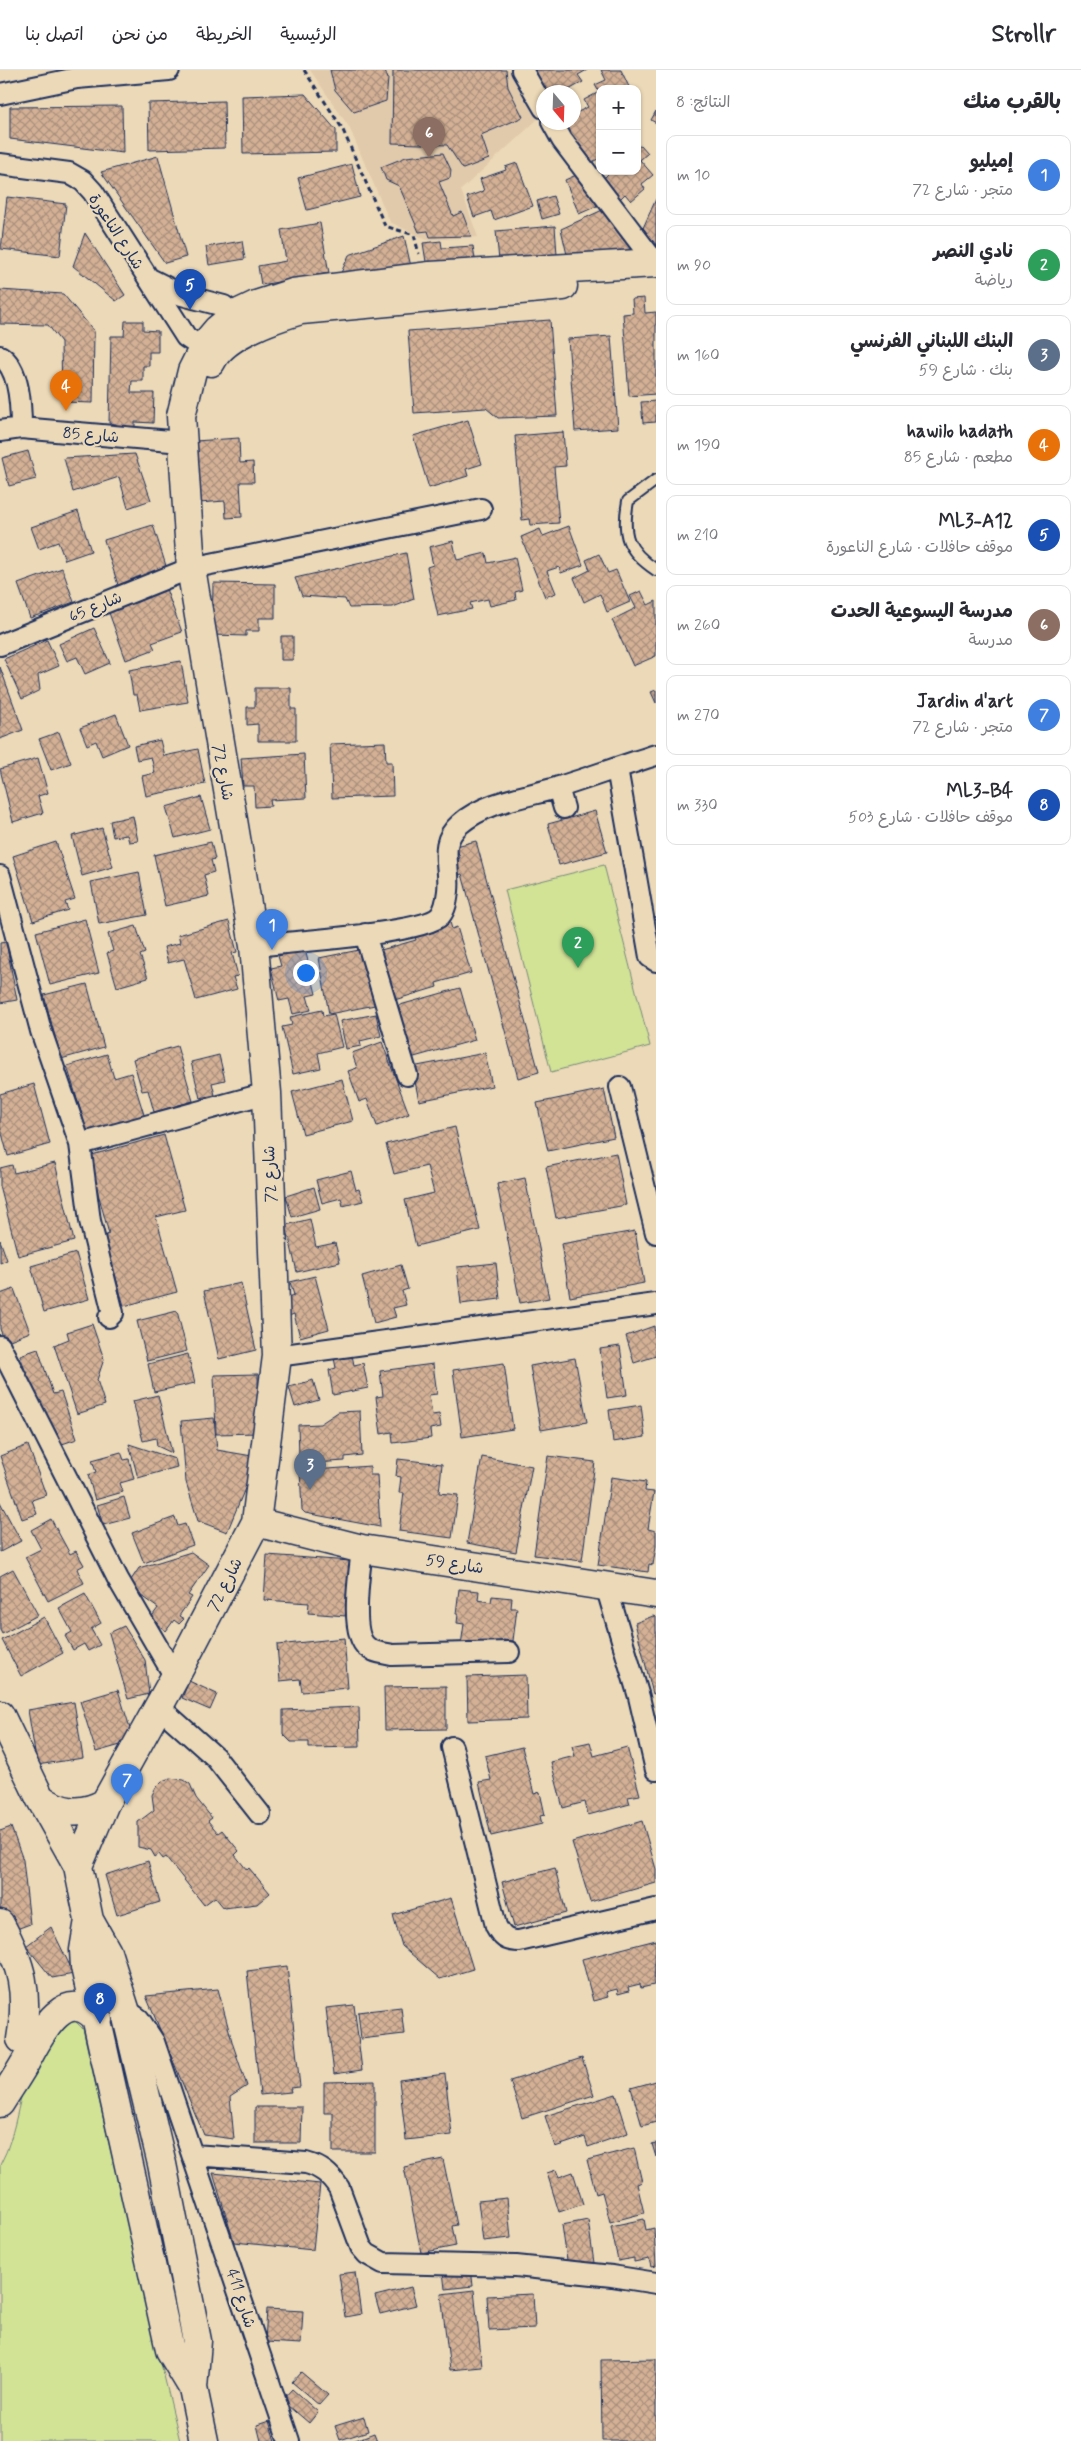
<!DOCTYPE html>
<html lang="ar">
<head>
<meta charset="utf-8">
<style>
	:root { --surface:#fff; --page:#f2f2f3; --text:#2b2b33; --muted:#7c7c81; --line:#e1e1e2; --accent:#b45309 }
	body { margin:0; font-family:Mynerve,"Playpen Sans Arabic",sans-serif; background:var(--page); color:var(--text); direction:rtl }
	.controls { position:absolute; right:15px; top:15px; display:grid; overflow:hidden; border-radius:10px; box-shadow:0 1px 4px #0004 }
	.controls button { width:45px; height:45px; display:grid; place-items:center; padding:0; border:0; border-bottom:1px solid var(--line); background:var(--surface); color:var(--text); font:25px sans-serif }
	.compass { position:absolute; left:536px; top:15px; width:45px; height:45px; border-radius:50%; background:var(--surface); box-shadow:0 1px 4px #0004; rotate:161deg }
	.you { position:absolute; left:305px; top:902px; width:18px; height:18px; margin:-12px; border:4px solid #fff; border-radius:50%; background:#1a73e8; box-shadow:0 0 0 8px #1a73e833 }
	.badge { display:grid; place-items:center; width:32px; height:32px; border-radius:50%; background:var(--accent); color:#fff; font-size:16px; font-weight:700 }
	.pin { position:absolute; translate:-50% -41px; filter:drop-shadow(0 1px 2px #0008) }
	.pin::after { content:''; position:absolute; top:26px; width:18px; height:15px; background:inherit; clip-path:polygon(0 0,100% 0,50% 100%) }
	.list { margin:0; padding:0; list-style:none }
	h2 { display:flex; justify-content:space-between; align-items:center; height:65px; margin:0; padding:0 20px; font-size:21px }
	h2 small { font-size:16px; font-weight:400; color:var(--muted) }
	.list li { display:grid; grid-template-columns:32px 1fr auto; gap:15px; align-items:center; box-sizing:border-box; height:80px; margin:0 10px 10px; padding:0 10px; border:1px solid var(--line); border-radius:10px }
	.list b { display:block; font-size:19px; white-space:nowrap }
	.list p { margin:0; font-size:16px; white-space:nowrap; color:var(--muted) }
	.list em { font-size:16px; font-style:normal; color:var(--muted) }
	.map { position:relative; flex:none; width:656px; height:2371px; overflow:hidden; direction:ltr }
	header { display:flex; align-items:center; gap:30px; box-sizing:border-box; height:70px; padding:0 25px; background:var(--surface); border-bottom:1px solid var(--line) }
	header strong { font-size:24px }
	nav { display:flex; gap:28px; margin-inline-start:auto; font-size:18px }
	main { display:flex }
	aside { flex:1; background:var(--surface) }
	.map>svg:first-child { display:block }
	.built { fill:#e1caab }
	.grass { fill:#d2e396; stroke:#76897a }
	.building { fill:url(#building-cross-hatch); stroke:#1b2f5e }
	.lines { fill:none; stroke-linecap:round; stroke-linejoin:round }
	.lane-casing { stroke:#1b2f5e; stroke-width:14 }
	.street-casing { stroke:#1b2f5e; stroke-width:24 }
	.secondary-casing { stroke:#1b2f5e; stroke-width:31 }
	.path { stroke:#1b2f5e; stroke-width:3; stroke-dasharray:5 4; stroke-linecap:butt }
	.lane { stroke:#ecd9b7; stroke-width:10 }
	.street { stroke:#ecd9b7; stroke-width:20 }
	.secondary { stroke:#ecd9b7; stroke-width:28 }
	.labels { text-anchor:middle; stroke-width:4.5; stroke-linejoin:round; paint-order:stroke }
	.street-label { font-size:16px; fill:#1b2f5e; stroke:#ecd9b7 }
</style>
</head>
<body>
<header>
<strong>Strollr</strong>
<nav><a>الرئيسية</a><a>الخريطة</a><a>من نحن</a><a>اتصل بنا</a></nav>
</header>
<main>
<aside>
<h2>بالقرب منك<small>النتائج: 8</small></h2>
<ul class="list">
<li><span class="badge" style="background:#3f7fe0">1</span><div><b>إميليو</b><p>متجر · شارع 72</p></div><em>10 m</em></li>
<li><span class="badge" style="background:#2e9e5b">2</span><div><b>نادي النصر</b><p>رياضة</p></div><em>90 m</em></li>
<li><span class="badge" style="background:#5c6f8a">3</span><div><b>البنك اللبناني الفرنسي</b><p>بنك · شارع 59</p></div><em>160 m</em></li>
<li><span class="badge" style="background:#e8710a">4</span><div><b>hawilo hadath</b><p>مطعم · شارع 85</p></div><em>190 m</em></li>
<li><span class="badge" style="background:#1a4fb4">5</span><div><b>ML3-A12</b><p>موقف حافلات · شارع الناعورة</p></div><em>210 m</em></li>
<li><span class="badge" style="background:#8d6e63">6</span><div><b>مدرسة اليسوعية الحدت</b><p>مدرسة</p></div><em>260 m</em></li>
<li><span class="badge" style="background:#3f7fe0">7</span><div><b>Jardin d'art</b><p>متجر · شارع 72</p></div><em>270 m</em></li>
<li><span class="badge" style="background:#1a4fb4">8</span><div><b>ML3-B4</b><p>موقف حافلات · شارع 503</p></div><em>330 m</em></li>
</ul>
</aside>
<div class="map">
<svg width="656" height="2371" viewBox="0 0 656 2371">
	<defs>
		<pattern id="building-cross-hatch" width="8" height="8" patternUnits="userSpaceOnUse" patternTransform="scale(1.25)"><rect width="8" height="8" fill="#d4b195"/><path d="M0 0l8 8M0 8l8-8" fill="none" stroke="#ab907d"/></pattern>
	</defs>
	<rect width="100%" height="100%" fill="#ecd9b7"/>
	<filter id="ink" filterUnits="userSpaceOnUse"><feTurbulence type="fractalNoise" baseFrequency=".02" numOctaves="2"/><feDisplacementMap in="SourceGraphic" scale="10" xChannelSelector="R" yChannelSelector="G"/><feConvolveMatrix kernelMatrix="1 2 1 2 8 2 1 2 1" color-interpolation-filters="sRGB"/></filter>
	<g filter="url(#ink)">
		<path class="built" d="M310,0H512L523,12L538,49L461,120L478,167L427,170L390,152L349,57Z"/>
		<path class="grass" d="M604,795L650,976L551,1002L505,820Z
			M72,1948L83,1959L134,2183L180,2371H0V2095C19,2061 17,2018 37,1985C45,1971 61,1959 72,1948Z"/>
		<path class="building" d="M330,0H385L388,9L386,31L354,42L335,20Z
			M393,0H506L508,17L523,47L481,65L489,89L463,99L447,75L392,73Z
			M529,0H587L578,5L583,12L565,22H562L558,16L547,22L546,20L541,22Z
			M601,0H621L630,19H600V88L586,95L564,52H574V44L588,37L584,30L599,22L595,15L606,10Z
			M305,24L336,60V82L243,84L242,26Z
			M224,31L225,78L149,80L148,33Z
			M122,36L123,83L10,69V37Z
			M656,41V53L651,50Z
			M641,75L648,83L640,90L653,105L642,114L645,119L631,131L625,124L619,130L602,110L611,101H637V78Z
			M443,83L451,100L450,108L439,112L453,146L462,142L471,166L430,167L428,161L419,162L399,116L386,110L381,97L406,87Z
			M158,86L186,187L165,193L101,102Z
			M517,93L533,136L494,150L491,141L474,147L467,127L484,121L480,109L506,100L505,97Z
			M352,94L360,127L307,140L298,108Z
			M583,102L597,136L579,144L565,110Z
			M553,126L559,144L542,149L537,131Z
			M7,127L66,134L60,186L1,179Z
			M656,129V176L643,158Z
			M609,137L633,180L626,187L568,189L561,159Z
			M320,153L329,203L261,215L258,196L286,191L281,160Z
			M555,156L557,185L499,190L496,161Z
			M85,163L125,225L116,231L73,196Z
			M404,166L412,201L340,205L349,185Z
			M242,171L245,189L209,195L206,177Z
			M441,171L442,178L473,176L476,195L427,198L423,173Z
			M0,220L63,224L94,261L93,333L62,332L61,272L48,255L0,254Z
			M644,228L645,243L656,242V324L629,326L623,244L633,243L632,229Z
			M550,250L557,346L498,348L486,338L414,343L408,261Z
			M125,251H143V260L158,261V282H149V296H143V311H132L131,323H154L153,353L135,352V358H116V354L109,353L111,266H124Z
			M611,266L618,358L575,361L568,269Z
			M656,331V352L643,353L641,332Z
			M468,350L482,394L466,399L468,406L429,418L413,366Z
			M563,362L566,396L554,397L559,453L530,455L529,449L522,450L515,366Z
			M239,368L240,393L253,392L254,412H240L242,447L226,448L225,431L199,433L195,371Z
			M28,381L36,409L9,416L2,388Z
			M135,384L151,430L128,438L119,407L73,422L64,388Z
			M78,441L91,481L65,490L58,472L39,479L31,457Z
			M153,455L167,499L118,515L104,470Z
			M569,456L583,495L561,503L559,497L547,501L556,523L545,527L521,467L540,459L543,466Z
			M453,471L457,490L486,483L488,493L515,487L522,520L515,522L516,530L490,536L488,529L470,533L472,539L438,546L427,497L433,495L429,477Z
			M406,483L414,529L393,537L349,538L345,529L302,526L295,508Z
			M599,484L608,503L616,500L630,532L607,542L600,524L584,532L574,508L590,500L586,490Z
			M62,498L74,532L30,548L18,514Z
			M213,513L275,514V548H259V561H246V566L212,565Z
			M166,519L182,562L152,573L155,579L126,590L108,540Z
			M641,521L648,535L656,531V586L633,596L612,550L636,538L630,526Z
			M94,558L110,593L85,604L77,587L67,591L59,574Z
			M281,566H293V590H281Z
			M47,570L59,596L38,605L40,620L22,629L4,589Z
			M181,591L188,632L140,640L137,625H133L129,600Z
			M0,597L23,660L0,669Z
			M255,618H291V639H296V671H258V654L247,655V637H255Z
			M656,620V633L651,622Z
			M116,644L128,675L102,686L96,671L87,675L80,658Z
			M59,662L71,693L51,700L39,669Z
			M160,670L164,686L198,679L205,714L146,726L142,706L155,703L151,687L137,690L134,676Z
			M385,672L386,692H392L393,726L332,728L330,674Z
			M304,684L306,728L270,730L271,736L255,737L254,716H243L241,688Z
			M38,688L48,723L38,726L43,743L13,752L0,699Z
			M201,727L210,759L175,768L166,737Z
			M595,741L607,782L559,795L548,754Z
			M133,746L138,771L129,772L127,765L113,767L110,751Z
			M102,758L113,797L82,806L72,766Z
			M476,771L539,1002L518,1008L462,804L453,806L450,791L460,788L456,776Z
			M56,772L75,829L65,832L68,840L33,851L13,786Z
			M211,772L215,789L211,790L214,802L204,805L209,826L165,836L154,785Z
			M139,802L147,845L99,854L91,812Z
			M85,849L99,903L50,915L36,862Z
			M449,849L452,859L457,857L471,903L436,913L437,917L388,932L374,882L416,870L413,860Z
			M229,851L237,882L232,883L238,906L233,907L237,919L196,930L184,889L168,893L164,877L180,873L178,865Z
			M136,856L145,883L140,885L148,908L117,917L107,883L113,881L108,864Z
			M6,872L17,930L0,933V873Z
			M305,879L316,924L307,926L311,940L293,944L289,929L279,931L271,898L281,896L278,886Z
			M364,879L375,935L329,944L319,888Z
			M87,914L104,977L61,989L44,925Z
			M460,918L475,970L407,989L393,937Z
			M322,940L323,946L334,944L342,977L318,983L321,998L293,1004L282,957L292,955L290,947Z
			M376,944L381,966L360,971L361,976L346,979L340,951Z
			M382,972L409,1044L377,1056L367,1029L359,1032L348,1001L357,998L352,983Z
			M177,976L193,1031L154,1042L148,1020L142,1021L133,989Z
			M485,983L492,1016L419,1031L412,997Z
			M107,984L114,1008L131,1003L146,1051L88,1065L67,996Z
			M219,985L225,1010L212,1013L215,1025L200,1028L191,992Z
			M342,1009L353,1051L303,1064L292,1022Z
			M34,1014L50,1074L8,1086L0,1056V1024Z
			M604,1019L614,1067L548,1081L537,1033Z
			M455,1057L480,1160L416,1176L405,1130L434,1123L427,1096L394,1104L386,1074Z
			M164,1065L185,1140L156,1147L177,1222L124,1236L104,1166L109,1164L88,1086Z
			M616,1083L626,1135L556,1148L546,1097Z
			M55,1093L74,1171L18,1186L0,1116V1098L12,1095L14,1103Z
			M351,1101L356,1120L359,1119L363,1131L343,1136L341,1128L322,1133L316,1110Z
			M525,1108L549,1228L520,1233L497,1114Z
			M314,1117L320,1139L292,1147L286,1126Z
			M310,1149L316,1177L335,1173L340,1192L297,1202L286,1155Z
			M635,1161L644,1213L570,1227L561,1174Z
			M0,1170L7,1190L0,1193Z
			M76,1183L89,1229L44,1242L31,1196Z
			M496,1193L500,1229L461,1234L457,1197Z
			M401,1195L408,1219L402,1221L406,1235L393,1238L396,1247L374,1253L362,1206Z
			M315,1206L329,1259L300,1267L294,1244L289,1246L284,1228L294,1225L290,1212Z
			M241,1213L256,1280L219,1289L204,1221Z
			M14,1219L30,1262L5,1272L0,1259V1224Z
			M177,1241L187,1281L147,1291L137,1251Z
			M92,1254L104,1289L97,1310L105,1335L77,1344L54,1275L69,1269L67,1262Z
			M654,1256L656,1286L634,1293L626,1266Z
			M620,1276L627,1325L607,1328L600,1279Z
			M38,1279L53,1324L61,1322L77,1369L56,1376L39,1345L20,1285Z
			M188,1284L195,1313L154,1322L148,1294Z
			M352,1285L354,1295L363,1293L368,1318L333,1325L329,1300L336,1298L334,1288Z
			M575,1288L587,1352L541,1360L530,1296Z
			M504,1293L513,1359L462,1367L453,1300Z
			M433,1294L437,1324L429,1325L432,1345L439,1344L441,1357L430,1359L431,1368L393,1373L392,1362L381,1364L376,1327L383,1326L380,1301Z
			M258,1304L259,1363L216,1364L214,1305Z
			M313,1310L319,1330L295,1337L289,1317Z
			M158,1325L172,1383L157,1376L156,1368L143,1371L133,1331Z
			M641,1335L645,1367L613,1372L609,1340Z
			M360,1341L362,1385L345,1387V1391L315,1393V1386L299,1387L298,1355L320,1354L338,1342Z
			M214,1348L217,1380L252,1386L246,1416L227,1462L198,1451L186,1412L181,1351Z
			M129,1374L175,1389L177,1397L138,1408Z
			M28,1375L46,1425L32,1430L37,1444L22,1449L0,1386Z
			M121,1382L124,1390L129,1389L134,1409L120,1413L123,1422L95,1430L88,1405L96,1402L92,1390Z
			M548,1386L595,1392L582,1491L534,1485Z
			M482,1387L532,1396L516,1482L467,1473Z
			M398,1389L442,1394L439,1423L458,1425L452,1468L399,1461L404,1423H399L401,1407L396,1406Z
			M370,1396V1405H377L380,1457L305,1443L302,1440L300,1401Z
			M611,1407L646,1412L645,1421L654,1422L648,1459L656,1461V1476L653,1495L649,1494L648,1502L598,1495Z
			M124,1427L130,1448L103,1455L97,1435Z
			M0,1432L21,1471L0,1482Z
			M175,1447L178,1456L185,1454L193,1475L144,1493L132,1463Z
			M51,1449L70,1484L76,1481L84,1495L77,1499L84,1513L48,1531L25,1487L41,1479L31,1460Z
			M191,1482L209,1495L188,1525L192,1527L179,1546L184,1549L179,1554L174,1550L166,1561L150,1549L158,1538L127,1516L139,1498Z
			M267,1485L350,1491L346,1546L308,1543L309,1533L264,1530Z
			M13,1499L38,1545L2,1564L0,1560V1506Z
			M459,1519L479,1521L478,1530L491,1532L492,1526L512,1528L511,1538H517L513,1571L503,1570L502,1580L461,1575L464,1554L457,1553L458,1544H456Z
			M85,1524L101,1553L91,1559L100,1575L88,1581L84,1574L73,1580L65,1566L72,1562L59,1538Z
			M653,1546L656,1547V1623L653,1624L635,1553Z
			M44,1547L63,1583L21,1606L2,1570Z
			M124,1556L145,1590L149,1624L128,1629L109,1563Z
			M344,1568L348,1618L302,1622L300,1609L280,1611L277,1575Z
			M526,1605L527,1649L468,1651L467,1607Z
			M189,1611L217,1624L210,1640L182,1628Z
			M446,1616V1659L385,1660L384,1617Z
			M118,1620L131,1661L124,1674L96,1682L80,1631Z
			M74,1632L83,1688L37,1695L28,1640Z
			M359,1637L360,1677L309,1678V1672H291L283,1664V1640Z
			M590,1672L594,1686L627,1677L640,1725L628,1727L630,1734L588,1745L585,1732L563,1738L551,1692L575,1686L572,1676Z
			M522,1677L534,1724L540,1722L545,1745L540,1746L542,1754L491,1766L479,1712L491,1710L485,1686Z
			M170,1708L184,1710L190,1714L196,1728L212,1748L208,1751L218,1763L222,1760L239,1781L235,1785L247,1800L249,1798L270,1823L257,1834L224,1838L215,1827L204,1835L166,1787L163,1789L159,1784L155,1787L151,1780L138,1777V1752L154,1740L152,1725L156,1717L162,1711Z
			M642,1751L656,1799V1813L590,1832L572,1772Z
			M11,1757L23,1790L30,1854L14,1860L0,1841V1761Z
			M148,1791L160,1832L117,1845L105,1805Z
			M555,1798L566,1843L514,1857L502,1812Z
			M451,1828L473,1899L440,1909L402,1876L393,1845Z
			M51,1857L74,1904L52,1908L26,1876Z
			M656,1870L654,1915L641,1918L640,1914L628,1917L629,1921L618,1924L617,1919L606,1922L608,1927L593,1931L582,1889Z
			M287,1896L300,2017L290,2018L291,2022L260,2025L247,1901Z
			M218,1919L233,1975L247,2016L230,2027L234,2069L204,2065L146,1926Z
			M354,1935L362,2000L334,2004L326,1938Z
			M401,1937L404,1964L361,1969L358,1942Z
			M582,1988L594,2025L522,2048L510,2011Z
			M445,2004L452,2065L406,2070L399,2010Z
			M375,2011V2082H333V2043H324V2012Z
			M656,2011V2052L642,2056L631,2018Z
			M616,2024L628,2063L588,2077L585,2067L555,2077L545,2046Z
			M255,2037H302L301,2073H255Z
			M656,2073V2087L652,2074Z
			M634,2078L642,2112L637,2114L644,2143L610,2152L602,2122L596,2124L587,2090Z
			M443,2089L457,2155L452,2156L456,2176L421,2183L404,2097Z
			M556,2100L559,2107L573,2102L583,2134L559,2142L547,2103Z
			M213,2103L320,2114L313,2180L234,2172Z
			M507,2128L511,2168L483,2171L478,2131Z
			M644,2149L646,2160L654,2158L656,2196L651,2197L649,2189L634,2192V2188L618,2191L611,2156Z
			M588,2150L594,2193L568,2197L562,2155Z
			M471,2198L473,2216L445,2219L443,2201Z
			M355,2202L361,2244L345,2247L339,2204Z
			M411,2217L416,2235L380,2244L375,2226Z
			M474,2220L482,2297L450,2300L441,2224Z
			M533,2224L535,2258L489,2260L487,2226Z
			M267,2239L303,2241L301,2274L265,2272Z
			M656,2289V2371H602L601,2290Z
			M301,2302L328,2325L319,2335L292,2312Z
			M292,2319L318,2342L309,2353L282,2330Z
			M364,2347L368,2361L340,2370L335,2356Z
			M269,2351L275,2371H261L257,2355Z
			M374,2363L377,2371H353Z"/>
		<g class="lines">
			<g class="lane-casing">
				<path id="lane" d="M656,410L628,431C622,464 626,480 656,500"/>
			</g>
			<g class="street-casing">
				<path id="street" d="M522,0L544,38
					M0,24L77,8L169,0
					M552,52L562,70L656,194
					M0,94L69,103L83,111L93,122L186,267L198,275L216,276
					M148,208L182,225L224,236L235,245L234,258
					M0,286C20,298 21,338 21,358
					M0,361L21,358L182,372
					M0,575L191,498L481,439
					M617,698L650,887L656,891
					M558,717L564,738
					M0,806L41,961L80,1074L90,1151L113,1243L109,1247
					M365,864L407,1005
					M254,876C286,872 423,864 440,846C446,839 447,829 448,821C451,795 437,774 460,754C486,731 527,727 559,717C591,707 624,695 656,685
					M620,1017L656,1163
					M80,1074L267,1023
					M0,1276L118,1509L175,1607
					M277,1286L656,1234
					M362,1479C360,1500 349,1563 367,1577C374,1583 384,1583 392,1585L509,1582
					M606,1516L639,1627L656,1700
					M159,1637L215,1687L260,1744
					M452,1677L496,1856C502,1867 506,1871 519,1871L656,1839
					M125,1939L139,1949L154,1972L289,2371
					M193,2085L306,2093C321,2097 330,2104 339,2118L361,2177L367,2184L383,2193L516,2196L612,2206L656,2213"/>
			</g>
			<g class="secondary-casing">
				<path id="secondary" d="M211,292C224,265 274,248 301,240L563,216
					M256,1452L362,1479L656,1524
					M0,1645L40,1728L78,1796L89,1850L107,1882L125,1939L162,2094L197,2271L193,2318L204,2371
					M40,1728C61,1744 82,1746 105,1733
					M78,1796L105,1733L175,1607L256,1452L277,1286L267,1023L254,876L191,498L181,346L192,301L206,273L217,260L235,245L256,235L293,223L430,206L656,193
					M89,1850L84,1880L85,1897L170,2280L193,2318
					M0,1854C22,1895 29,1922 21,1969
					M0,2033C8,2020 17,2007 25,1993C38,1969 64,1911 98,1950"/>
			</g>
			<path class="path" d="M304,0L342,58L385,156L414,165L419,184"/>
			<use href="#lane" class="lane"/>
			<use href="#street" class="street"/>
			<use href="#secondary" class="secondary"/>
		</g>
	</g>
	<g class="labels">
		<g class="street-label">
			<text transform="translate(117 161) rotate(57)" y="6">شارع الناعورة</text>
			<text transform="translate(91 364) rotate(5)" y="6">شارع 85</text>
			<text transform="translate(95 536) rotate(-22)" y="6">شارع 65</text>
			<text transform="translate(224 702) rotate(80)" y="6">شارع 72</text>
			<text transform="translate(269 1104) rotate(-92)" y="6">شارع 72</text>
			<text transform="translate(455 1493) rotate(9)" y="6">شارع 59</text>
			<text transform="translate(224 1514) rotate(-63)" y="6">شارع 72</text>
			<text transform="translate(242 2228) rotate(72)" y="6">شارع 411</text>
		</g>
	</g>
</svg>
<div class="controls">
<button>+</button>
<button>−</button>
</div>
<svg class="compass" viewBox="-18 -18 36 36"><path d="M0-13l5 13h-10z" fill="#e53935"/><path d="M0 13l5-13h-10z" fill="#7c7c81"/></svg>
<div class="you"></div>
<div class="pin badge" style="left:272px;top:880px;background:#3f7fe0">1</div>
<div class="pin badge" style="left:578px;top:898px;background:#2e9e5b">2</div>
<div class="pin badge" style="left:310px;top:1420px;background:#5c6f8a">3</div>
<div class="pin badge" style="left:66px;top:341px;background:#e8710a">4</div>
<div class="pin badge" style="left:190px;top:240px;background:#1a4fb4">5</div>
<div class="pin badge" style="left:429px;top:88px;background:#8d6e63">6</div>
<div class="pin badge" style="left:127px;top:1735px;background:#3f7fe0">7</div>
<div class="pin badge" style="left:100px;top:1954px;background:#1a4fb4">8</div>
</div>
</main>
</body>
</html>
